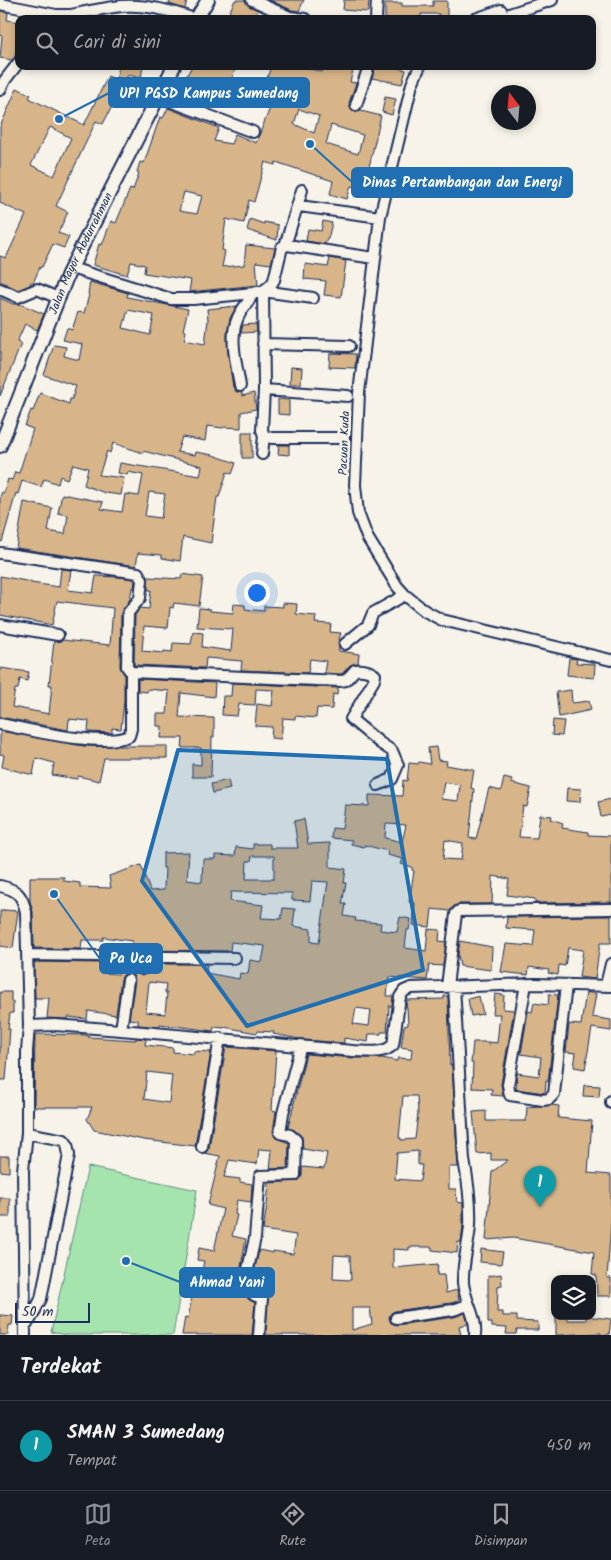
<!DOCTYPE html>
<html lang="id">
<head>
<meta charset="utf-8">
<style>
	:root { --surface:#171b24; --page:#242831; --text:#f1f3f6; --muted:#9ea1a6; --line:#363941; --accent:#8c9099 }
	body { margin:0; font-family:Kalam,sans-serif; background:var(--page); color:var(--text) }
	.controls { position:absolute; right:15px; bottom:15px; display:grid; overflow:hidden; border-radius:10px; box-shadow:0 2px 8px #0003 }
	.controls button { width:45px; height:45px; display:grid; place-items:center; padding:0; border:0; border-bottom:1px solid var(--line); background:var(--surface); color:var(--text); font:25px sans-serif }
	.compass { position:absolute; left:491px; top:85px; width:45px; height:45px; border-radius:50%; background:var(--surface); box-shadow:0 2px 8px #0003; rotate:344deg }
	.scale { position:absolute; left:15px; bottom:12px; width:75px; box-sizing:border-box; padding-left:5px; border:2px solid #1b2f5e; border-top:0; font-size:14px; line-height:18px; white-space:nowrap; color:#1b2f5e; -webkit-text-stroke:4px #f7f3e8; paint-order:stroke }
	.you { position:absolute; left:256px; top:592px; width:18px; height:18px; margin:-12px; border:4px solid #fff; border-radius:50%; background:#1a73e8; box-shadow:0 0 0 8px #1a73e833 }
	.badge { display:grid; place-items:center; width:32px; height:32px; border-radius:50%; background:var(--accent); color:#fff; font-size:16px; font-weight:700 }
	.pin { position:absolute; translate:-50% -41px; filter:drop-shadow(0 1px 2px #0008) }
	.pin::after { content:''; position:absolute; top:26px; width:18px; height:15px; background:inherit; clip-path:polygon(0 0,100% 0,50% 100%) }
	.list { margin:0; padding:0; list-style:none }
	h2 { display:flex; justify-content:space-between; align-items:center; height:65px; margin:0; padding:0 20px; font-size:21px }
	h2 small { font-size:16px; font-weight:400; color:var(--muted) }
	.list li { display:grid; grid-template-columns:32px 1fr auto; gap:15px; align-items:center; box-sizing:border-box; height:90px; padding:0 20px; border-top:1px solid var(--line) }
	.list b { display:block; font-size:19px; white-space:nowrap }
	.list p { margin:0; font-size:16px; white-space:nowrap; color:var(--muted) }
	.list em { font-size:16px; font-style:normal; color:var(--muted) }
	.icon { flex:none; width:28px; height:28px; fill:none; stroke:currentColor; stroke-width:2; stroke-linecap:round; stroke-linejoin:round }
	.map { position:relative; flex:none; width:611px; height:1335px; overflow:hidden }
	.search { position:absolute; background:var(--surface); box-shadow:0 2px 8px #0003; left:15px; right:15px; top:15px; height:55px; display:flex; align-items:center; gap:12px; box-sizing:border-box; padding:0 18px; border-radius:10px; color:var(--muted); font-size:19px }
	.sheet { height:155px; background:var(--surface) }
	nav { display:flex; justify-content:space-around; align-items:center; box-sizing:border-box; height:70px; border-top:1px solid var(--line); background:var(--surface); font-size:14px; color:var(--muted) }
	nav a { display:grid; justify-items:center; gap:2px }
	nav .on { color:var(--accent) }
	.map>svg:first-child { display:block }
	.green { fill:#a5e5ad; stroke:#608a86 }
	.building { fill:#d7b589; stroke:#1b2f5e; fill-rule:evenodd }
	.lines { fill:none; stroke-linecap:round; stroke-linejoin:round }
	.minor-casing { stroke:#1b2f5e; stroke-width:14 }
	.major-casing { stroke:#1b2f5e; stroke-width:16 }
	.minor { stroke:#f7f3e8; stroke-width:10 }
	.major { stroke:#f7f3e8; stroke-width:12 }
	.marked { fill:#1f6fb2; fill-opacity:0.2; stroke:#1f6fb2; stroke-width:4; stroke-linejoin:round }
	.labels { text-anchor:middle; stroke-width:5; stroke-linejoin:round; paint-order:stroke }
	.street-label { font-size:12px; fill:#1b2f5e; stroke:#f7f3e8 }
	.leader { fill:none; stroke:#1f6fb2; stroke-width:2 }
	.callout-dot { fill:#1f6fb2; stroke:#f7f3e8; stroke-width:2 }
	.callout { fill:#1f6fb2; stroke:#1f6fb2; stroke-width:2 }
	.callout-label { font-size:14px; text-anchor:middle; font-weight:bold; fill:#fff }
</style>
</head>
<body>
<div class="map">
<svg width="611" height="1335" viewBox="0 0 611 1335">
	<rect width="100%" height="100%" fill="#f7f3e8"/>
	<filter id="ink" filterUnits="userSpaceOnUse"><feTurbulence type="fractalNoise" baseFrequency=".02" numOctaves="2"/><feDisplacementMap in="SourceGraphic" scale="10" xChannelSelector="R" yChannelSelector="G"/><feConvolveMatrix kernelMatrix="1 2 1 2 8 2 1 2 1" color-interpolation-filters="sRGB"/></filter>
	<g filter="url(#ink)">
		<path class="green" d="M88,1167L197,1190L173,1335H66L51,1332Z"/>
		<path class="building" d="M171,0H187L185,9L169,4Z
			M235,0H245L249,6L258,10L254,19H226Z
			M269,0H304L299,11L292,10Z
			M344,0H369L368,12L343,10Z
			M433,1H447V19H439V14H421V19H385V3H402V6H433Z
			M0,11L8,13L7,20L19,22V44H17L15,57L12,60L0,58L2,36L0,35Z
			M119,66H143L141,78L128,75L103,124L96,121L56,206L68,212L58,233L69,237L64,248L53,244L42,267H40L33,283L31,282L30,285L18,290L0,281V256L6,258L26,215L0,203V127L17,88L31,95L29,98L84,125L108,76L116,80ZM50,127L71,138L54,176L31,165Z
			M192,66H236L230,85L235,88L228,103L194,86L185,100L173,95L180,85L181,86Z
			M271,66H300L322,72L323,66H354L350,82L356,83L349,103L351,109L357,112L361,109V111L381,116L368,171L361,170L357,187L351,186L347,199L330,194L333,181L276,162L275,165L265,162L254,202L249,200L244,223L226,219L222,250L225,251L222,267L244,265L246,245L275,248L271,264L256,262L258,285L189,292L191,280L144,273L145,265L131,262L127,275L93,265L99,244L102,245L111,221L116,223L130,189L133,190L139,173L137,172L140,162L144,163L160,117L163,118L168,108L219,128L214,141L231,144L235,134L256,143L270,108L255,102L260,87L264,88ZM299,109L319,116L314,133L294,124ZM331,125L363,135L358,154L326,144ZM184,192L202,196L197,214L179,211Z
			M376,66H390L406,70L402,84L372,78Z
			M385,97L396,99L392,115L382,112Z
			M250,219L264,224V222L278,225L277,240L247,230Z
			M323,221L332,223L328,239H327L325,244L306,241L308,229L321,231Z
			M330,258L346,261L341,297L324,295L326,281L304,279L305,264L328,267Z
			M90,282L128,293L127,297L188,309L183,330L186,331L184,340L205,344L208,320L207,309L237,306L230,318L227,335L228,353L233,387L237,392L242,393V396L254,393L256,409L241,412V428L224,427L223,428L207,426L205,441L182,437L177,452L195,455L196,452L213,455L236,463L232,474L227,472L219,497H217L211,543L183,537L180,561L162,558V555L138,553L136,566L16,548L24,502L52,508L48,531L65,534L68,515L58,513L62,494L103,502L101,509L122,512L125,494L139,496L143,475L128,472L127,475L118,473L120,463L200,476L202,466L143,451V453L113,443L110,453L107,451L99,475L124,478L121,495L105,493L84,485L88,468L73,464L67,479L60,476L58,484L44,479L41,487L22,481L18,494L16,493L2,542L0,541V497L2,492L4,493L8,479L12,480L15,472L19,473L33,429L25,426L31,410L33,411L40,393L69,404L70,399H72L76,386L44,375L54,345L66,347L64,356L79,360L82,344L63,340L67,328L72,330L78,312L84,313L89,295L88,294ZM128,310L154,315L150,335L123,328ZM149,492L165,494L161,518L145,516Z
			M0,298L13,304H20L44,314L37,330L25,324L17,342L21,344L0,396Z
			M256,324L257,332L241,333L243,325Z
			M330,353L356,354L355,368L329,367Z
			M291,367L302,368L301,384H290Z
			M278,399L289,400V415L278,414Z
			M242,432H252V458H242Z
			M279,445H289V455L278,454Z
			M61,569L71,570L68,590L93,593L96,576L119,577L134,579L135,581L134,588H132L130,599L121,613L120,667L124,674V701L121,729L112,728V733L88,732L89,721L69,719L68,730L0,717V668L29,672L27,681L20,679L18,689H15L12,707L49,714L52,685H49L54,641L62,640L110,645L113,608L57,601L52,625L0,615V576L31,582V583L59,587Z
			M182,574L203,577L199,606L174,603L173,608L170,607L168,628L144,626L142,651L164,653V651L172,652L173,643L191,644L193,632L203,633L202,647L231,651L233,629L197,627L199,608L210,609V611L233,613L234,604L245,605V609L264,611V606L283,607V603L297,604L296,614L316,616L315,623L331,624L330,632L341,633L338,642L339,651L359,654L358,663L350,665L342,674H340L324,673L326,661L310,659L308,673L241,670L242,661L206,658L205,668L134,665L135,615L140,608L149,609L151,590H148V577L181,579Z
			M569,658L577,659L576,663L595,664L594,678L567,675Z
			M138,679L215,683L214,697L181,693L179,717L214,718V737H212L211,777H192V764L201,765V748H182L183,738H161L162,726H157V714H167L169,691L148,689L147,692L138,691Z
			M232,683L338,688L337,695L333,694L332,709L317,708L316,718L295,716V719L283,718L281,739L271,738L272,727L255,726L257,704L272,706L274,690L256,689L255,705L239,704L237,716L222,715L223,696H231Z
			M571,690L572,703L589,701L591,710L559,717L556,692Z
			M553,720L564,721L562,736L552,735Z
			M0,731L84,746H167V758H104L99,781L78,776L77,779L52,775L54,763L36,758L33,775L2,767L4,755L0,754Z
			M436,747L438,760L447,761L446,765L474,770L471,788L474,789L469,838L476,839L489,788L501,791L504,778L512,780L511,783L531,788L527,807L523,806L519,837L537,838L540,815L552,816L551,819L563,823L562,828L588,832V835L611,836V902L535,903V899L507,895L509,879L493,876L492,904H459L454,906L450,911L432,909L430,927L413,925L415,903L409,902L414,871L412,870V867L401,864L403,859L387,855L388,851L364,845V847L351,844L352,840L331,838L332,828L342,829L345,805L369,806V795L402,796L403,780L407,781L409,763L418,764L419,762L430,764L428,748ZM444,782L460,785L458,801L441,799ZM386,824L406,825L402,842L385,838ZM445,840L463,843L461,860L443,859Z
			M228,780L230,789L213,793L211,784Z
			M567,788L581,789L580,802L566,801Z
			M611,799V815L601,817L598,802Z
			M304,819L308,844L330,843V867L346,869L344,883H346L342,904H346L344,916L356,918L355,921L381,923L380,930L397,932L400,917L411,919L409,930H407L405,948L426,951L428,929L440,930L439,941L446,942L443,966L429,965L427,980L389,977L387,996H393L392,1006H389L387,1032H381V1034H369L368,1042L344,1038V1043L305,1040L273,1034L274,1032L258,1031L257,1033L224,1027V1028L214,1027L213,1031L160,1024L159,1027L138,1025V1020L129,1019L135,980L133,975L128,973L123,975L121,979L116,1015L88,1011L87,1019L68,1017V1019L47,1018L49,998H35L34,962L101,963L100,973L119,974V963H136V972L142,976L148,972L149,964H207L206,973L239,979L240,973L248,974L250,960L262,962L265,946L231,942L230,951L131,950L132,941L103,937V940H82L81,949L34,948L33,912L30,901V877H64V881L80,883V887L111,888L109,876L141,865L150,891L164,890L165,868H163V853L189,852L187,880L202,882L203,859H215V855L235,856L236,847L253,849V844H270V848H298L294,821ZM252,856H274V879H246L247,861H251ZM312,881L328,882L319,943L311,942V929L293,926L295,909L283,908L281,919L261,918L263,905L230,901L231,892L292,893V900L310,901ZM149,982L166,984L165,993H167L165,1014L146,1012ZM356,1008L371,1010L369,1026L353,1024Z
			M4,910L18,911L13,948L0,946V911H4Z
			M611,916V943H600L595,979L579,977L583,950L568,948L565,966L559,965L558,975L548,973L549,970L529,967L528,975L501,972L506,944L533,946L535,930L506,928L507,917Z
			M460,941L492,947L491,970L460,966L458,955Z
			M0,992H11V1002H13V1013H10L8,1029H10L6,1080H0Z
			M586,992L596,994L592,1017L611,1020V1031L592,1028L585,1069L574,1067L576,1053L566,1052L569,1024L581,1025Z
			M495,994L504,995L503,1009L514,1010L501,1084L503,1096L491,1095L492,1089L472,1088L473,1063H471L473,1042H489V1045L490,1042L497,1043L500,1014H493Z
			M549,994L558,995L548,1082L546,1081L545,1093L516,1089L517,1073L539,1076L541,1057L521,1054L528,1011L532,1012L534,1003L548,1005Z
			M444,996H448L450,1065H452L458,1167H449V1189H456L457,1202L463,1203V1225L461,1242H458L457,1253L432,1250V1247H409V1250L393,1249V1268L438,1264L437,1275H444L446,1293L457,1290L459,1301L451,1303L395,1311L391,1313L389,1318L391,1323L397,1325L454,1317L465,1313L468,1324L459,1326L461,1335H266L268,1295L258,1289L252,1281L259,1250L273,1253V1251L293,1254L296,1235L263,1230L267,1205L269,1183L298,1181L302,1176V1167L324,1169L327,1153L303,1149L302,1137L294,1130L288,1128L306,1054L353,1058H382L397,1061L398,1058L411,1059L412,1049L401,1047L404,1026L408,1025L407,1007H406L407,1000L444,999ZM403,1096H417L418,1113L415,1139L401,1140V1138H399ZM418,1151V1165H422L420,1181L395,1179L397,1153ZM334,1255L350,1256L351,1280L333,1279ZM352,1308H370L372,1324L352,1330Z
			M479,996L483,1014L471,1016L468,999Z
			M35,1034L88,1035V1037L136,1040V1038L146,1039L145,1045L173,1048V1052L194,1054V1051L211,1052L195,1146L144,1140L94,1130L87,1119L92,1107H34ZM147,1072L172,1075L169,1103L144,1099Z
			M226,1047L276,1051L272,1110L276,1111L273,1132L276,1138L289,1143L288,1168L270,1169L272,1150L259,1149L257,1164L229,1160L224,1177L240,1179V1182L252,1184L251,1202L237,1200L235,1214L237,1215L232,1236L246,1239L238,1283L248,1299L255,1303L252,1335H182L185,1317L188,1318L192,1296L194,1297L198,1279L200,1280L204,1261L197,1260L199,1248L214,1251L223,1209L208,1205L220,1156L204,1153L209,1148Z
			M584,1085L600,1086L599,1097L583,1096Z
			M551,1105L559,1106L558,1118L592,1121L588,1173L611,1175V1222L607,1278H611V1296H597L596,1275L592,1274L594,1252L513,1238L486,1240L492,1172L508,1160H491V1153L477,1154L473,1112L486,1111V1121H526L527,1107Z
			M0,1156H9V1172L0,1171Z
			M0,1198H10V1217H0Z
			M481,1249L503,1252L501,1264L480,1262Z
			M501,1274L502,1285L498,1286L497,1312H503V1316H517V1321L538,1322V1330H517L516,1334H506L507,1328L492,1327V1323H488V1276Z
			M0,1315L13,1316L12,1325H9L8,1335H0Z
			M556,1316H567V1320H586V1316L611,1319L609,1335H600L601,1333L556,1335Z"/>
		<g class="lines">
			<g class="minor-casing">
				<path id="minor" d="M252,0L290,17L305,19
					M0,4L56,15H71
					M66,19L71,15C85,12 100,9 114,7C140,3 169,10 194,19
					M376,19L377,0
					M475,19L501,10
					M494,19L552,0
					M420,66L412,84L380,217L359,393L355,485L358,513L367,537L397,586L405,595L425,611L442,620L611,660
					M0,90L5,80L19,62
					M159,97L253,132
					M356,105L369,66
					M299,206L380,217
					M285,246L302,190
					M71,268L171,299H193L253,293L263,291L271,285L274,280L282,247L287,245L374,258
					M0,289L18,297L37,289L58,298
					M313,298L263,291L264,390L262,430L264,436L272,438H344
					M263,344L349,346
					M240,386C237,366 229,339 237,320C240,310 249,303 253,293
					M264,390L348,396
					M262,454L264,436
					M0,553L138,573L142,580L140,598L128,613L127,667L131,672
					M0,625L58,635
					M345,644L368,625L373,613L405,595
					M0,724C30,730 103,748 129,736L131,729V672L340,681L346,680L355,670C362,669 369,670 375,675L374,680L351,719L380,743L392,751L398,765L392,779L378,785
					M0,886C18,890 22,895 26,912L29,1026L27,1051V1133L23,1170L25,1335
					M28,955L235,958
					M142,969L143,956
					M526,984L508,1085L510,1095L543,1100L549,1099L554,1094L566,985
					M606,985L611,964
					M447,986L456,914L459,911L611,909
					M454,986L464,1160C468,1181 471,1204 470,1225C469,1244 462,1264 463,1283C465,1301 477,1317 475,1335
					M29,1026L55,1025L121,1030L353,1051C366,1051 383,1055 393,1045L400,997L404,991L411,988L535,984L611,986
					M121,1030L128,980
					M611,1101V1103
					M202,1147L220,1038
					M396,1318L453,1310L468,1305
					M25,1325L30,1320L41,1299L69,1155L67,1144L64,1140L27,1133
					M259,1335L262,1298L254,1295L245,1282L255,1238L260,1176L295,1175L296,1140L290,1135L280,1133L283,1113L301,1045"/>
			</g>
			<g class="major-casing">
				<g id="major">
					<path d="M196,19L208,0"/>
					<path id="s1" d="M0,446L68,274L174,66"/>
				</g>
			</g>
			<use href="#minor" class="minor"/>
			<use href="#major" class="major"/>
		</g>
	</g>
	<path class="marked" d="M178,750L387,759L423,970L247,1026L142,881Z"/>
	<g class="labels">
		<g class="street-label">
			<text dy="4" stroke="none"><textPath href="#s1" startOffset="209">Jalan Mayor Abdurrahman</textPath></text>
			<text transform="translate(344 443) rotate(-88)" y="4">Pacuan Kuda</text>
		</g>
	</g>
	<path class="leader" d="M59 119L109 93M310 144L352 182M54 894L100 959M126 1261L180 1282"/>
	<g class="callout-dot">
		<circle cx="59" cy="119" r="5"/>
		<circle cx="310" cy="144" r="5"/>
		<circle cx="54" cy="894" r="5"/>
		<circle cx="126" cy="1261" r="5"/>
	</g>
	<g class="callout">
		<rect x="109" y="78" width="200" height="29" rx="5"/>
		<rect x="352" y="168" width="220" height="29" rx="5"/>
		<rect x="100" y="944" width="62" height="29" rx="5"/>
		<rect x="180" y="1268" width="94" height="29" rx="5"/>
	</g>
	<g class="callout-label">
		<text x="209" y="98">UPI PGSD Kampus Sumedang</text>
		<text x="462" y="187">Dinas Pertambangan dan Energi</text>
		<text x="131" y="963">Pa Uca</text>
		<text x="227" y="1287">Ahmad Yani</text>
	</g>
</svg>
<div class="controls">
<button><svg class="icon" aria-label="layers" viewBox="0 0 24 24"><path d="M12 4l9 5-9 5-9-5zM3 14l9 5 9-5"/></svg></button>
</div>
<svg class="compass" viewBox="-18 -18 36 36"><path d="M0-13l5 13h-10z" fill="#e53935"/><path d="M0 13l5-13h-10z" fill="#9ea1a6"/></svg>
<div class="scale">50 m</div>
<div class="you"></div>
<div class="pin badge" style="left:540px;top:1207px;background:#0f9aa8">1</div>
<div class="search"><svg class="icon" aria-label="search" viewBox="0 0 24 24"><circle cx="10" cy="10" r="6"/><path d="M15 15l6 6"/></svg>Cari di sini</div>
</div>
<section class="sheet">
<h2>Terdekat<small></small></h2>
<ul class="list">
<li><span class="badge" style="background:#0f9aa8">1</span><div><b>SMAN 3 Sumedang</b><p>Tempat</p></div><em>450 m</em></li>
</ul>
</section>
<nav>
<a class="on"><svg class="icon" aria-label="map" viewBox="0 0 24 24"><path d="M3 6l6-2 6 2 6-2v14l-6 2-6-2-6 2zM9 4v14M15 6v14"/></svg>Peta</a>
<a><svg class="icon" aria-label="directions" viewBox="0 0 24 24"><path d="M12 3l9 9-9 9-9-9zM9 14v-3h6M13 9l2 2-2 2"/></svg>Rute</a>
<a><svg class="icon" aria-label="saved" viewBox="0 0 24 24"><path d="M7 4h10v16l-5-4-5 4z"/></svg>Disimpan</a>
</nav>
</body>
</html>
